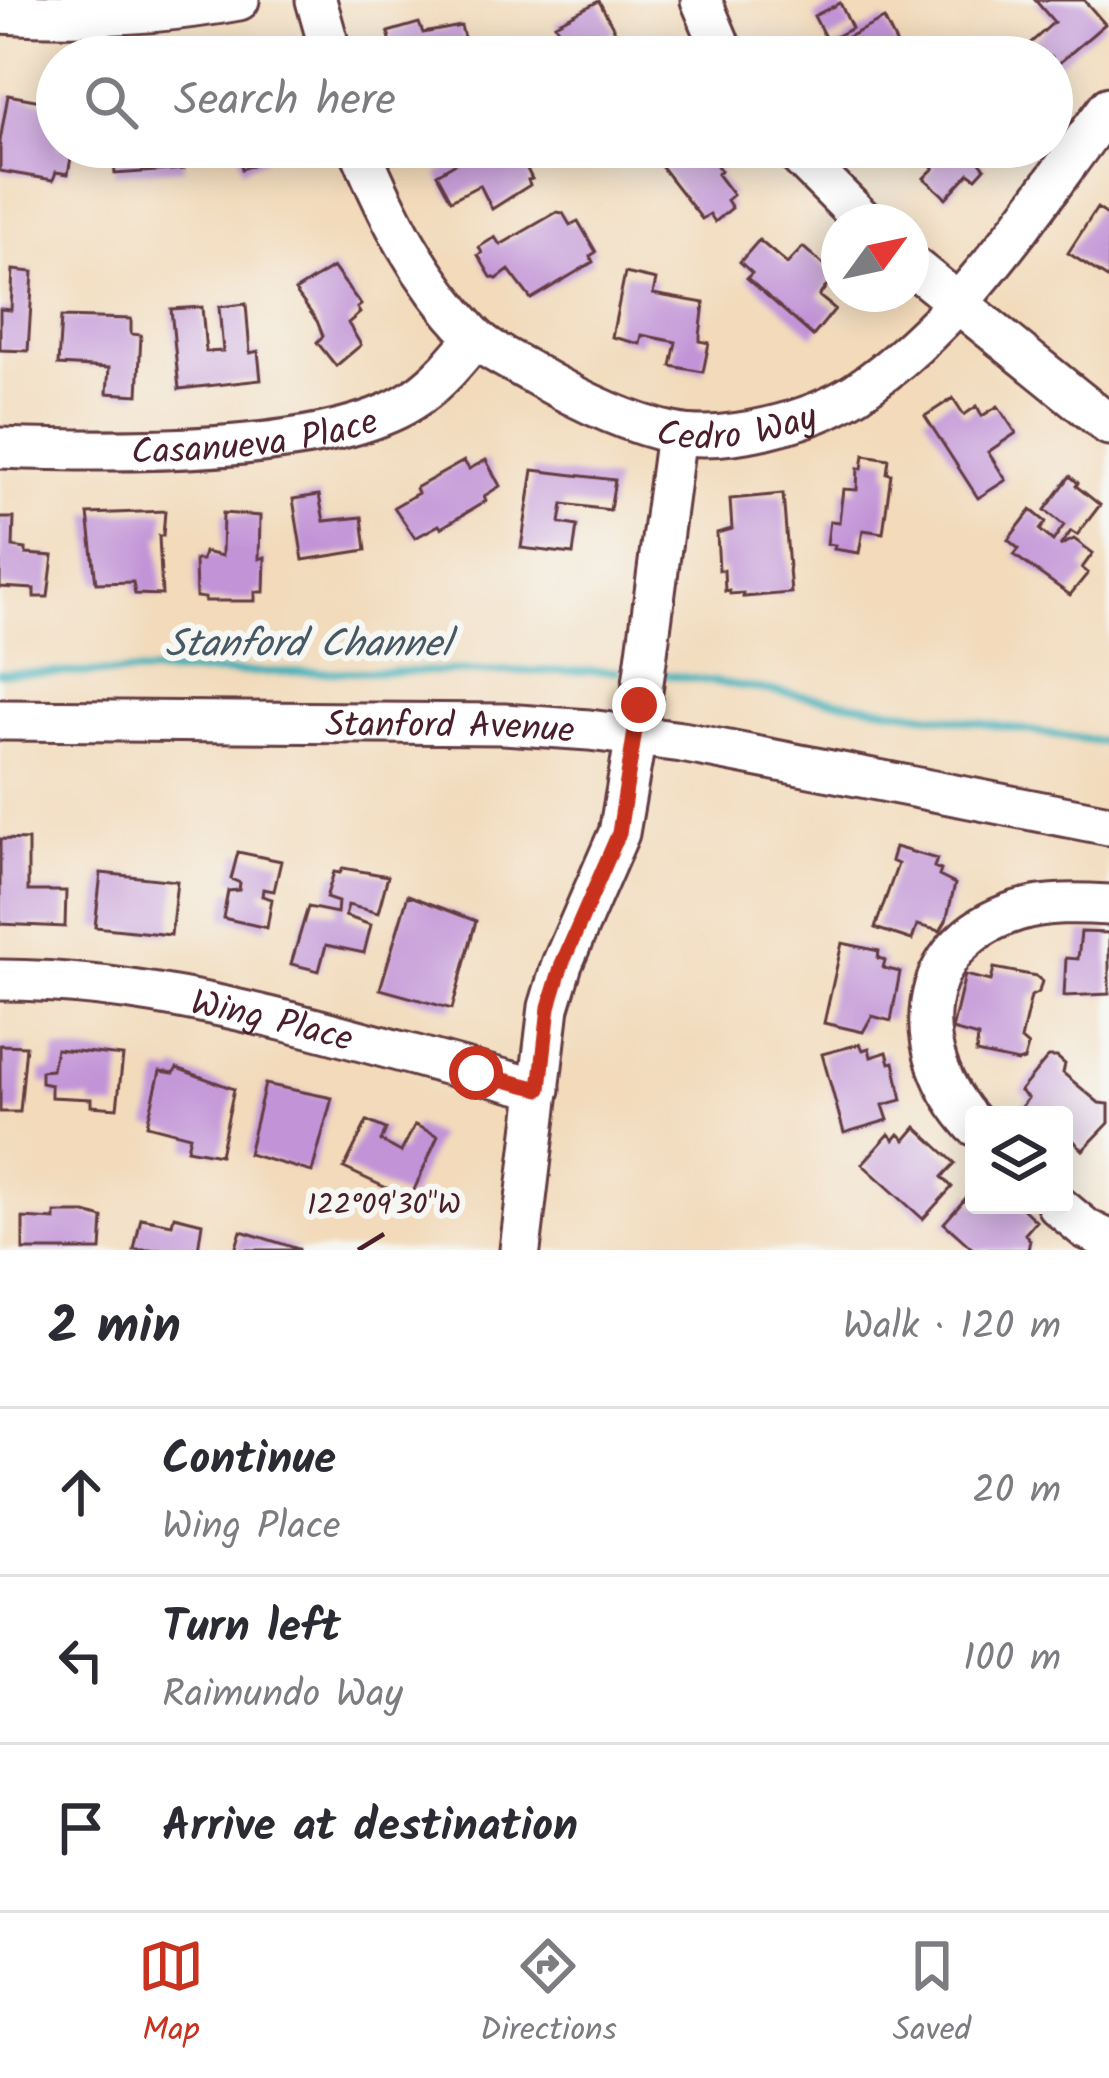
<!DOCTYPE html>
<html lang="en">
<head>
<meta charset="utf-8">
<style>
	:root { --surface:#fff; --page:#f7f7f7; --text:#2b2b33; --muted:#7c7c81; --line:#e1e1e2; --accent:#c8321e }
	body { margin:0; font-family:Kalam,sans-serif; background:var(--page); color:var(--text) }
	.controls { position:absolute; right:36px; bottom:36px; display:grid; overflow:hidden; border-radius:12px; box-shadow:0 6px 30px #0003 }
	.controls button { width:108px; height:108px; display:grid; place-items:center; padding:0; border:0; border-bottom:3px solid var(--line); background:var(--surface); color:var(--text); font:60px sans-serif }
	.compass { position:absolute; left:821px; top:204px; width:108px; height:108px; border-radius:50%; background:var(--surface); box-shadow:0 6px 30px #0003; rotate:57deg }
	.stop { position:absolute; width:36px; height:36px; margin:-27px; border:9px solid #c8321e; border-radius:50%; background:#fff }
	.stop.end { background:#c8321e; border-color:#fff; box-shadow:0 3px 12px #0008 }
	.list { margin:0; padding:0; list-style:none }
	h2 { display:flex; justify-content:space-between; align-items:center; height:156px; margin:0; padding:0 48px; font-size:51px }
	h2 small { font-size:39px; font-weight:400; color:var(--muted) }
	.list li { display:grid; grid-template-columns:78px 1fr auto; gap:36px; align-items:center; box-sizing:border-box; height:168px; padding:0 48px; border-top:3px solid var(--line) }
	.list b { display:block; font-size:45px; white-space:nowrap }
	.list p { margin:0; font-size:39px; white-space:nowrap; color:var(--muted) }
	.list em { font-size:39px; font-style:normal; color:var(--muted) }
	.icon { flex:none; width:66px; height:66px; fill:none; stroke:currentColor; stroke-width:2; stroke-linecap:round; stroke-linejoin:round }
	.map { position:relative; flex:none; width:1109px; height:1250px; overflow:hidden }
	.search { position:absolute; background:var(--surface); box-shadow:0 6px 30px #0003; left:36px; right:36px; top:36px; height:132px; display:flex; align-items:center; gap:30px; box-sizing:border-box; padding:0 42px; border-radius:66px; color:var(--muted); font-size:45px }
	.sheet { height:660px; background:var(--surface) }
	nav { display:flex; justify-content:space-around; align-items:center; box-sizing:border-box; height:168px; border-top:3px solid var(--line); background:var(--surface); font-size:33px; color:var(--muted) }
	nav a { display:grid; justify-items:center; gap:6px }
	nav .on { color:var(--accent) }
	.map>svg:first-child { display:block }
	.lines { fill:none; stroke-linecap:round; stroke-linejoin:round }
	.stream { stroke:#3daeb6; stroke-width:8 }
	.building { fill:#c294d7 }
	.minor-casing { stroke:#633b40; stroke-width:45 }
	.minor { stroke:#fff; stroke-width:39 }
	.route { stroke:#c8321e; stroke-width:15 }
	.ticks { fill:none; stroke:#4a1f2b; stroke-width:4.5 }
	.labels { text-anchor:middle; stroke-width:12; stroke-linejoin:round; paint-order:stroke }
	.street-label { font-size:36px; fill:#4a1f2b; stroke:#f6f6f2 }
	.water-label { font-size:39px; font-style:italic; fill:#455863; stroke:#f6f6f2 }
	.ticks-label { font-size:30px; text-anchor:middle; fill:#4a1f2b; stroke:#f6f6f2; stroke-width:12; stroke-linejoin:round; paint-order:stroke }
</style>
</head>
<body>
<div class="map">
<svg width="1109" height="1250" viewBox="0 0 1109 1250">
	<rect width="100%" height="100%" fill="#f6f6f2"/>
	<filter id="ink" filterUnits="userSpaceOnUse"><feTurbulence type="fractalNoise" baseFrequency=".00833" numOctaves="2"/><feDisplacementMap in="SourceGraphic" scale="24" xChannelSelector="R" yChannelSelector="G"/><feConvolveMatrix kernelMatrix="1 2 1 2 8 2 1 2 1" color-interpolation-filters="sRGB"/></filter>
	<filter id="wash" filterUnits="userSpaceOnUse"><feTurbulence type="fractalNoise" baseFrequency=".004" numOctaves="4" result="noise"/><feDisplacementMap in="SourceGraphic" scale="48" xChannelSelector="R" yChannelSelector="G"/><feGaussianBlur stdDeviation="2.7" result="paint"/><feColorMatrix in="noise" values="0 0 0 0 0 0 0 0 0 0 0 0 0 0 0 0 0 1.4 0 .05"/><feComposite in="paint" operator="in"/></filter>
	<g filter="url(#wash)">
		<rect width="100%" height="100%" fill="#f2daba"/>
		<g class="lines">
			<path class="stream" d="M0,673L617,671
				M663,674L1109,743"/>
		</g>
		<g id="blocks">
			<path class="building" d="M1035,0H1084L1105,24L1052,69V57L1017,55L1054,22Z
				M599,1L615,31L610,35L620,54L646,44L652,57H573L555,24Z
				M840,3L852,28L827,41L814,16Z
				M884,19L903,57H817L848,40L846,38Z
				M419,23L423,33L461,26L469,57H395L388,32Z
				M8,95L57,104V147H73L68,174L56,172L53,180L0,171V141Z
				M113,147H182L184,169L115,174Z
				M229,147H264L265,160L242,169L238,151L231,153Z
				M461,147H522L529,159L524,163L532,179L528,180L530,185L492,209L480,185L451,200L437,174L466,157Z
				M646,147H703L721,171L717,174L733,195L727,200L732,208L715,222L710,214L702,219Z
				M910,147H967L985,168L976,178L969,173L946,198L924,178L934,168Z
				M1097,208L1109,216V279L1068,253Z
				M557,212L563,213L570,225L578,221L596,252L590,256L593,262L531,299L509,270L497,279L491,277L478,255L482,253L479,247L495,237L500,245Z
				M759,240L787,264L803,247L835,275L819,296L835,309L813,336L747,278L752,273L740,262Z
				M333,267L361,305L357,308L360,313L348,323L361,345L336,366L317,342L323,336L317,321L295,291Z
				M13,270L33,272L28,351L0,350V309L11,310Z
				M625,273L656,280L653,294L704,303L700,336V341L709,343L703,372L671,366L676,342L642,335L640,344L612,337Z
				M246,304L250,353L258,351L261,380L179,389L171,309L202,307L206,352L223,351L219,307Z
				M61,317L131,319V334L141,335L138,395L107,393L109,368L58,365Z
				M953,398L964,415L977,406L982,416L998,406L1016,433L988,452L1006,480L978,498L925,416Z
				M864,455L889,459L887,473L891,474L883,533L863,530L859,553L834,549L835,545L827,544L830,521L839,522L843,489L857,490L858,468L862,469Z
				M486,460L500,486L484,496L486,501L441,528L439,525L415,538L394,507L418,493L416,488L464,461L469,469Z
				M533,470L615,480L610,510L563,504L560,523L577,526L573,554L521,548Z
				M1070,476L1078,483L1076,486L1100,505L1077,535L1071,531L1060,546L1074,539L1093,553L1082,568L1088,573L1070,595L1014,555L1019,549L1008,540L1031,510L1046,522L1040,530L1053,541L1064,525L1045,510Z
				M783,494L791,593L743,597V593L730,594L729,590L725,591L724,570H719L717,533L732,529L730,499Z
				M319,495L324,521L362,517L366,550L303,560L293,499Z
				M165,511L163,536H159L162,595L135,594L133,582L96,583L88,514Z
				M223,513L260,516L259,559L265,557L264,592H255V601H205V598L196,597L195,560H202L204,552L222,556Z
				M0,518H14L13,547L26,549V554L53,556L48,597H34V589L0,587Z
				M0,839L28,840V891H66L65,927L0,924Z
				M895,847L937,859L934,867L941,870L939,876L955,884L946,921L940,931L917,925L912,940L875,928L898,864L891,861Z
				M238,852L281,861L274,891L263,889L262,896L272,899L267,928L223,918L228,891L239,890L240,883L231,879Z
				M343,868L388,876L378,913L348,905L345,916L371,925L364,953L326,945L319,971L291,964L308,907L337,913L338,902L326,898L334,872L340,873Z
				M101,873L177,881L171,935L95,927Z
				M408,895L476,921L452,1009L380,989Z
				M1081,932L1109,933V994L1064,996L1066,958L1078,959Z
				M842,943L879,951L878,958L885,960L883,968L900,972L891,1021L872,1016L863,1032L824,1023Z
				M994,968L1036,976L1042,981L1039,992L1031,996L1021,1040L1028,1046L1024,1060L1018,1062L976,1053L978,1037L952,1030L965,975L991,981Z
				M860,1044L863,1050L869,1048L871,1057L887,1052L890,1063L894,1062L902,1100L883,1105L888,1120L844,1133L822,1054Z
				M0,1045L26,1046L20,1112H0Z
				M56,1049L123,1056L117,1108L91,1106V1099L51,1097V1085L41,1083V1071L52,1070Z
				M1048,1057H1057L1065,1064L1063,1073L1099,1103L1109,1104V1123L1083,1150L1072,1139L1064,1148V1115H1015L1028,1098L1020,1091Z
				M177,1068L234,1089L220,1155L187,1149L190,1136L147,1125L160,1071L174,1073Z
				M265,1084L332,1098L312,1172L248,1154Z
				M367,1121L386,1129L381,1141L401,1152L415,1125L438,1136L410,1199L344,1168Z
				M916,1127L955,1163L942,1177L952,1187L923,1219L862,1164L889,1134L894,1140L899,1134L905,1140Z
				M972,1191L974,1205H1019L1036,1221L1025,1234L1030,1240L1028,1250H974L944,1223Z
				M55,1213H86L103,1218L101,1250H23V1218L55,1220Z
				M174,1216L202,1223L198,1250H134L141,1218L172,1224Z
				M241,1231L299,1249V1250H235Z"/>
		</g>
	</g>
	<g filter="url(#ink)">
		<use href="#blocks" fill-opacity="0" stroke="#633b40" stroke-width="3"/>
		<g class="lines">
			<g class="minor-casing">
				<g id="minor">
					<path d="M316,0L332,57"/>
					<path d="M701,0L725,57"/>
					<path d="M0,13C82,18 159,15 239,0"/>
					<path id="s1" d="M359,147C389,218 418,276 471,333C486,350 512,361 532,373C575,398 624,423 673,433C726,444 813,421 857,392C963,320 1033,207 1109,107"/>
					<path d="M790,147L865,222"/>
					<path d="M911,265L1109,425"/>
					<path id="s2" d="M0,448C104,452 333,457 417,397C440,381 457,360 475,338"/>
					<path id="s3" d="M0,720L504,724L589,730L682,742L1109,825"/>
					<path id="s4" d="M0,980C185,980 363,1045 540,1089"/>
					<path d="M974,1125C907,1052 912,944 1017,911C1047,902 1078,903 1109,905"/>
					<path d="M1057,1205L1086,1229L1109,1240"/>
					<path d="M520,1250L549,1007L562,964L619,833L636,736L676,434"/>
				</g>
			</g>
			<use href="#minor" class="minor"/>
		</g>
	</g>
	<g class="lines" filter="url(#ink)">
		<path class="route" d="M476,1073L540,1089L549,1007L562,964L619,833L639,705"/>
	</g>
	<path class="ticks" d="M358,1250L384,1234"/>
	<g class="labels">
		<g class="street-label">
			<text dy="13" stroke="none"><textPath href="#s1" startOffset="510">Cedro Way</textPath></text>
			<text dy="13" stroke="none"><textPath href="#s2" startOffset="255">Casanueva Place</textPath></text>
			<text dy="13" stroke="none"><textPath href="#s3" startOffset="450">Stanford Avenue</textPath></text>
			<text dy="13" stroke="none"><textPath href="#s4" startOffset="276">Wing Place</textPath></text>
		</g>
		<g class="water-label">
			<text x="308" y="656">Stanford Channel</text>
		</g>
	</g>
	<g class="ticks-label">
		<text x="384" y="1214">122°09'30"W</text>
	</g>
</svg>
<div class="controls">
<button><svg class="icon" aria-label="layers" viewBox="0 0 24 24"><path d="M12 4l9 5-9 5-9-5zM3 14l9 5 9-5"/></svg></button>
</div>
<svg class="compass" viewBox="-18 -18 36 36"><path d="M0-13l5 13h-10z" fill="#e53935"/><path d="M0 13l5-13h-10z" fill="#7c7c81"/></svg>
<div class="stop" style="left:476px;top:1073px"></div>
<div class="stop end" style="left:639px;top:705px"></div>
<div class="search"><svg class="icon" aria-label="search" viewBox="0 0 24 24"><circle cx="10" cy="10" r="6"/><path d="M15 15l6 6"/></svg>Search here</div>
</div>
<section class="sheet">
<h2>2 min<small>Walk · 120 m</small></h2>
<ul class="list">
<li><svg class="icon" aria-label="ahead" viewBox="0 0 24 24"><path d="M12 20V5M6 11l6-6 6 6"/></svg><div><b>Continue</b><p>Wing Place</p></div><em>20 m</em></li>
<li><svg class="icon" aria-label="left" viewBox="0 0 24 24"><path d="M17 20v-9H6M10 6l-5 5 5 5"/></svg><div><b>Turn left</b><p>Raimundo Way</p></div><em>100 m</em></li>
<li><svg class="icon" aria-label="arrive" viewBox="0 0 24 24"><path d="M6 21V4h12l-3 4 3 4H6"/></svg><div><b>Arrive at destination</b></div></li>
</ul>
</section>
<nav>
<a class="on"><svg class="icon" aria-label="map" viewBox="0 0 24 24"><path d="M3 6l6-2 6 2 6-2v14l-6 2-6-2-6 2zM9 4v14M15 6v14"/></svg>Map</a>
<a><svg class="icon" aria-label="directions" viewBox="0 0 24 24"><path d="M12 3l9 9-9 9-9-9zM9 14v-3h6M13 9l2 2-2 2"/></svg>Directions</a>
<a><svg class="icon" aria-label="saved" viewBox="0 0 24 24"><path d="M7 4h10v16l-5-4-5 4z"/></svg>Saved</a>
</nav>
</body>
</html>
